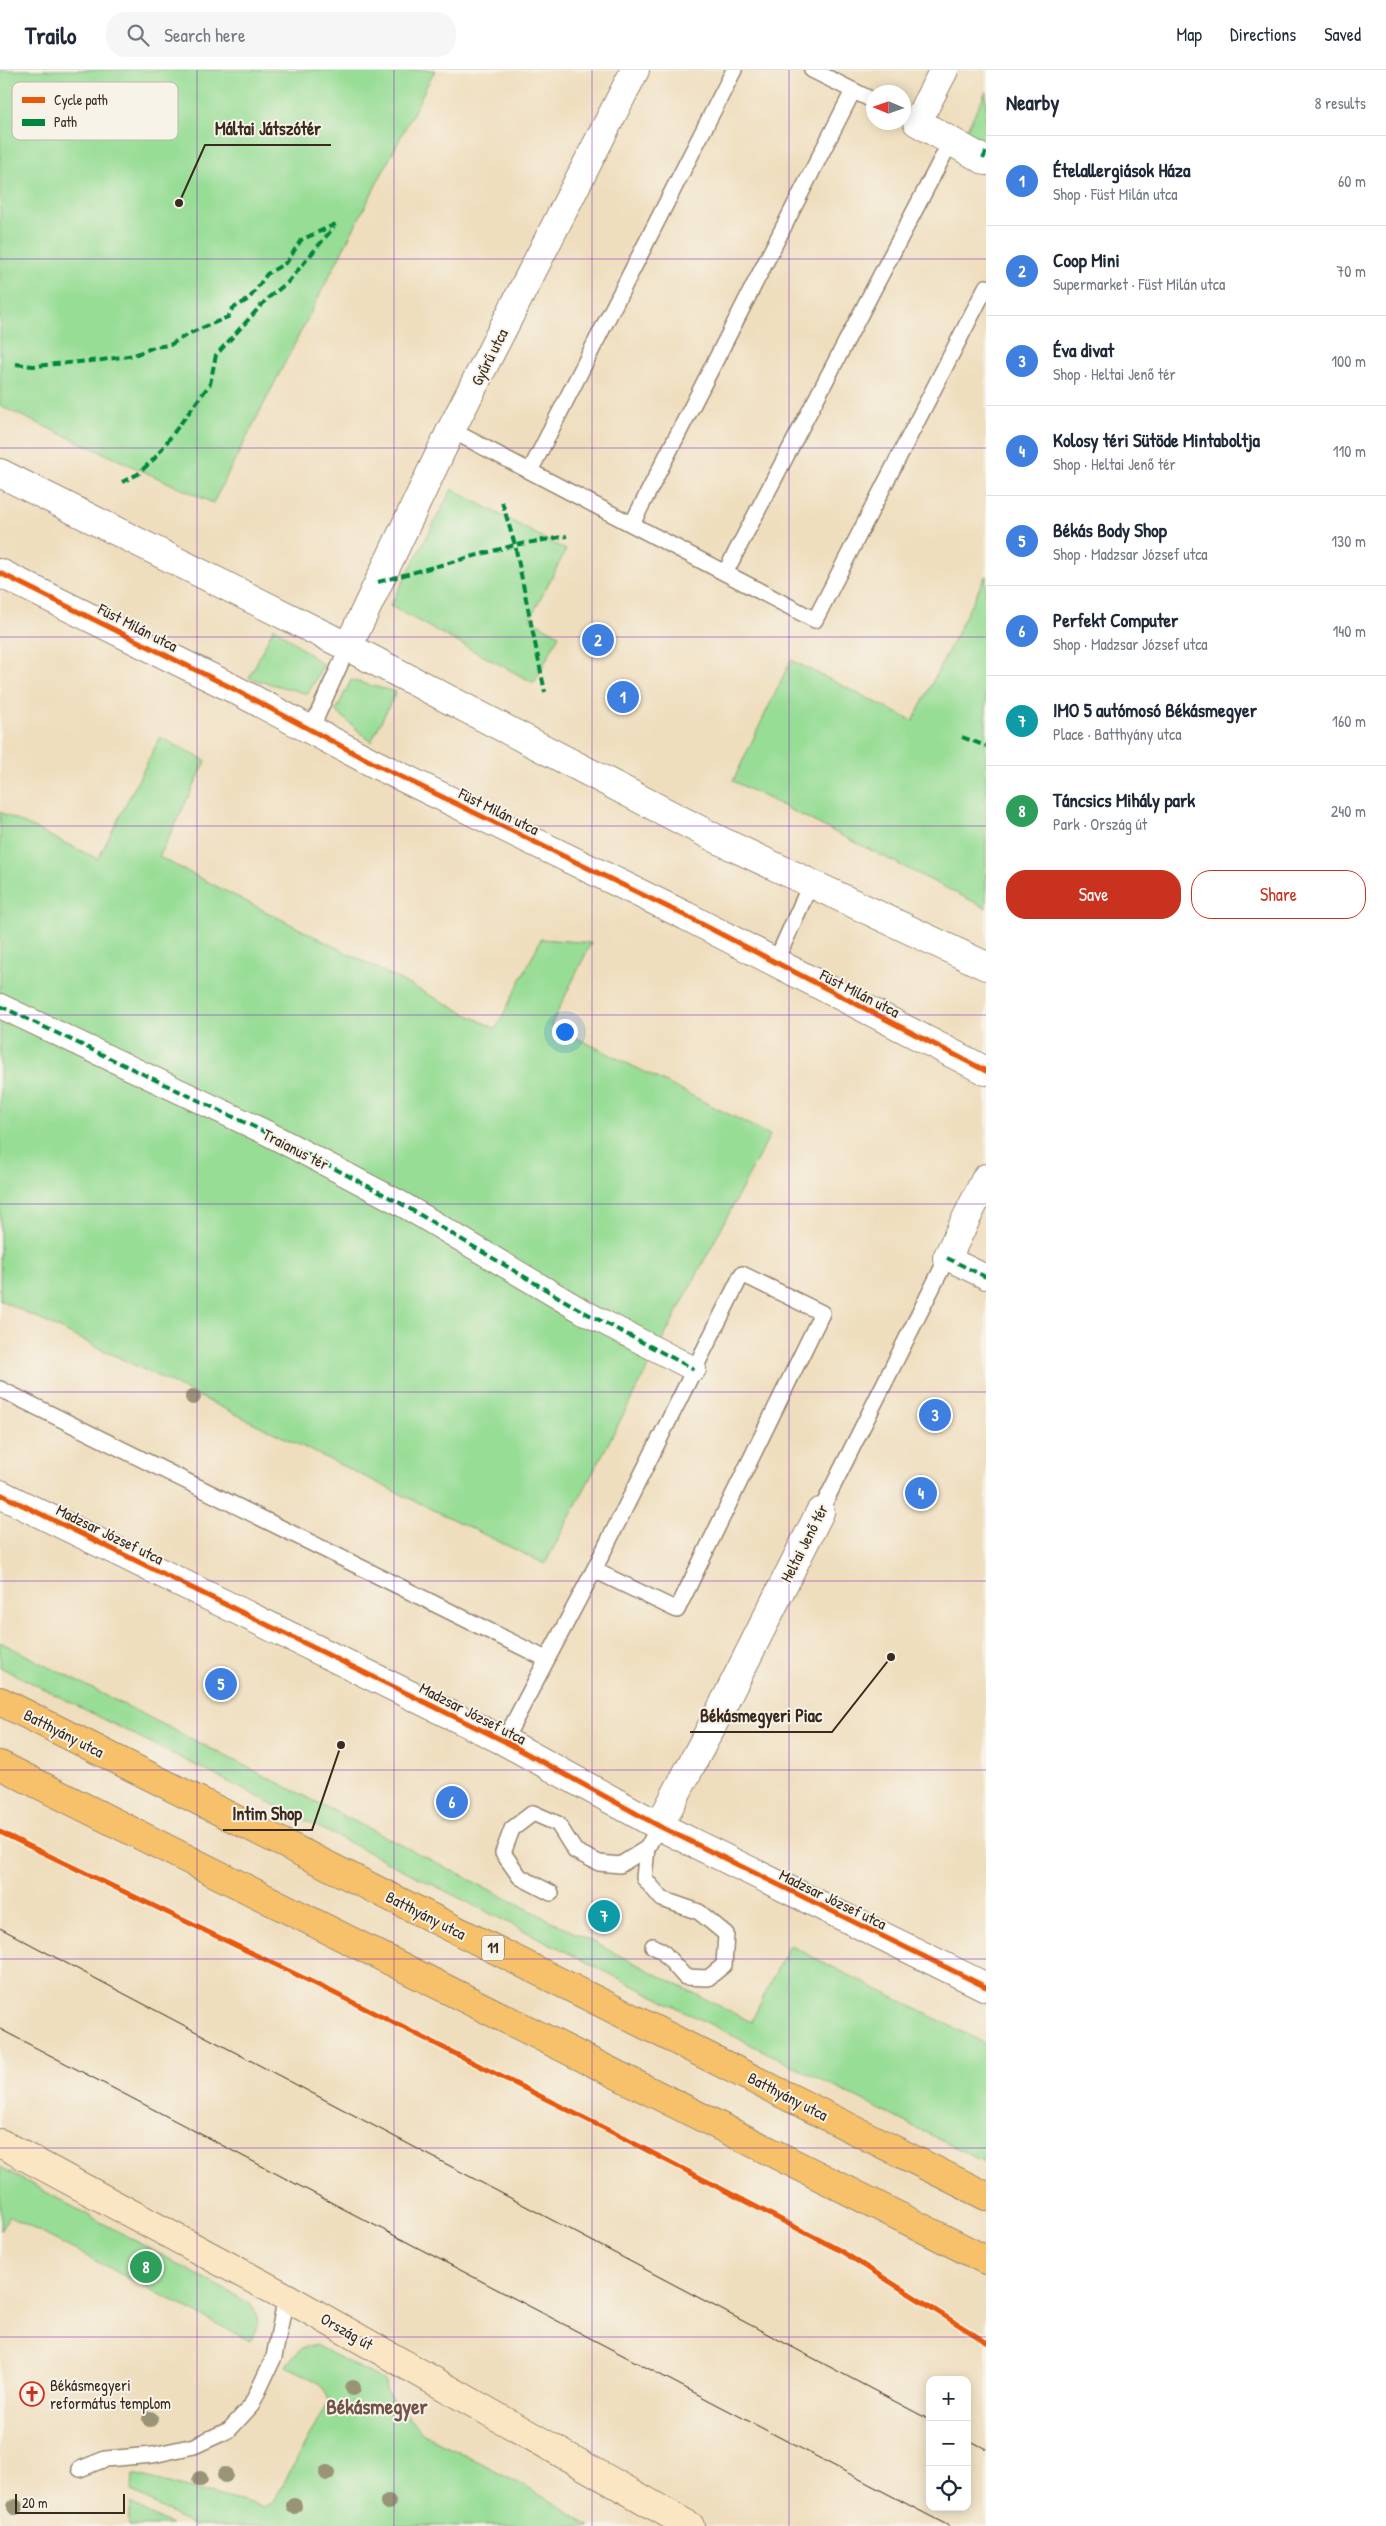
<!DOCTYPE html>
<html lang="en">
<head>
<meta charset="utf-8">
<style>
	:root { --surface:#fff; --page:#f6f6f7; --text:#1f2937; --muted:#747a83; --line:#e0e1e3; --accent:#c8321e }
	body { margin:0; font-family:"Patrick Hand",sans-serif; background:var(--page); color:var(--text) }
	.controls { position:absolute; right:15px; bottom:15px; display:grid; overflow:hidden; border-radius:10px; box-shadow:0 2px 12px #0003 }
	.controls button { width:45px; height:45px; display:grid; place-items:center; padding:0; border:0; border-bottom:1px solid var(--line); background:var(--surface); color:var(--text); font:25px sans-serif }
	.compass { position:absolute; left:866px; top:15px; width:45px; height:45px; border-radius:50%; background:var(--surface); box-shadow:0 2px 12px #0003; rotate:272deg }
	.scale { position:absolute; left:15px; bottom:12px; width:110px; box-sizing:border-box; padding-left:5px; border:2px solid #3b2a1e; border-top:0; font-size:14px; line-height:18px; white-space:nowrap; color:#3b2a1e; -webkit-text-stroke:4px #f7f3e8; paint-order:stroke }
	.you { position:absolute; left:564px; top:961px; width:18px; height:18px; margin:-12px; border:4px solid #fff; border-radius:50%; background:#1a73e8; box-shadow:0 0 0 8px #1a73e833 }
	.badge { display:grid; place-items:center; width:32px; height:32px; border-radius:50%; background:var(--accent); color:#fff; font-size:16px; font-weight:700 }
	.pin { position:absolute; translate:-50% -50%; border:2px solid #fff; box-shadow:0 1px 5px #0006 }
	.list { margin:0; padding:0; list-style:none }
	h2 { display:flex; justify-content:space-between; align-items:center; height:65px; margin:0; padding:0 20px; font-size:21px }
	h2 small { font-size:16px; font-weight:400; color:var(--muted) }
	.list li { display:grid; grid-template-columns:32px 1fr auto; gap:15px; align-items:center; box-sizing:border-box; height:90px; padding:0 20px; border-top:1px solid var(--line) }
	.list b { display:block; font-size:19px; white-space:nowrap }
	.list p { margin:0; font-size:16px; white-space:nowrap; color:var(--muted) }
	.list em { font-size:16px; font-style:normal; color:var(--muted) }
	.actions { display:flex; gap:10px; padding:15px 20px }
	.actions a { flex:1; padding:11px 0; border:1px solid var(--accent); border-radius:20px; text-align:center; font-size:18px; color:var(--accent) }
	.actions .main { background:var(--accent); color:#fff }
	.icon { flex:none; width:28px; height:28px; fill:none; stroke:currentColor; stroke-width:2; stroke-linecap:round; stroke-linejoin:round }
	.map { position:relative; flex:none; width:986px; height:2456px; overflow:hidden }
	header { display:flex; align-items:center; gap:30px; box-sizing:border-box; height:70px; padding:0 25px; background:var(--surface); border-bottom:1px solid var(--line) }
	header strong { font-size:24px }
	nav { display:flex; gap:28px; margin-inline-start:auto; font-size:18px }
	.search { width:350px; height:45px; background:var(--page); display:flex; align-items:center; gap:12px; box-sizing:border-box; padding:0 18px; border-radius:20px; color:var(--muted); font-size:19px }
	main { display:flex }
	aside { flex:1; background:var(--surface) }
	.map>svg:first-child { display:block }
	.green { fill:#98dd96; stroke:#6a845a }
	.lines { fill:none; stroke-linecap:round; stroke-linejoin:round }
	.service-casing { stroke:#95846e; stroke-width:18 }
	.pedestrian-casing { stroke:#95846e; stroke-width:26 }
	.minor-casing { stroke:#95846e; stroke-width:30 }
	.tertiary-casing { stroke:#95846e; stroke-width:30 }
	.secondary-casing { stroke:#95846e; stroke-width:30 }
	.primary-casing { stroke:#95846e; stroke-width:30 }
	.service { stroke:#fff; stroke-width:15 }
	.pedestrian { stroke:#fff; stroke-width:24 }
	.minor { stroke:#fff; stroke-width:28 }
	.tertiary { stroke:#fff; stroke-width:28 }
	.secondary { stroke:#fbe6c4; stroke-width:28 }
	.primary { stroke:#f6c16b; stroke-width:28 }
	.tram { stroke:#3b2a1e; stroke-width:1 }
	.quiet { stroke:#00873e; stroke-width:4; stroke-dasharray:8 4; stroke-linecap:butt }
	.cycleway-casing { stroke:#f7f3e8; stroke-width:8 }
	.cycleway { stroke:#e8590c; stroke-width:5 }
	.tree { fill:#999476 }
	.grid { fill:none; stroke:#7b2cbf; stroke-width:1; stroke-opacity:0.55 }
	.labels { text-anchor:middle; stroke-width:4; stroke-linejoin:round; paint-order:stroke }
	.shield { fill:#f7f3e8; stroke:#73665b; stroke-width:1 }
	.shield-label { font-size:15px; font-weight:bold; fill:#3b2a1e }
	.street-label { font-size:16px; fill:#3b2a1e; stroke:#f7f3e8 }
	.poi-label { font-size:16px; fill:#3b2a1e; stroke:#f7f3e8; text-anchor:start }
	.district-label { font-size:21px; font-weight:bold; fill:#725249; stroke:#f7f3e8 }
	.key { fill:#f7f3e8; stroke:#bfb7ab; stroke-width:1 }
	.key-label { font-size:14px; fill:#3b2a1e }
	.leader { fill:none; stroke:#3b2a1e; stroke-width:2 }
	.callout-dot { fill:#3b2a1e; stroke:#f7f3e8; stroke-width:2 }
	.callout-label { font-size:18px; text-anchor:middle; font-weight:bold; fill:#3b2a1e; stroke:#f7f3e8; stroke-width:4; stroke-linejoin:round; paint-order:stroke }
</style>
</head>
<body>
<header>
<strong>Trailo</strong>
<div class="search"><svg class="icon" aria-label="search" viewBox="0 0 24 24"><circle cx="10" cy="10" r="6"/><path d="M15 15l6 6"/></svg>Search here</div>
<nav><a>Map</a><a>Directions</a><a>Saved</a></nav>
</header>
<main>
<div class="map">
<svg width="986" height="2456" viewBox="0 0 986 2456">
	<rect width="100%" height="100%" fill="#f7f3e8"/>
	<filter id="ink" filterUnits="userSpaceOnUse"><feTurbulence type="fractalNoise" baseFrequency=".02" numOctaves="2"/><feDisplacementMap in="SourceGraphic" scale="10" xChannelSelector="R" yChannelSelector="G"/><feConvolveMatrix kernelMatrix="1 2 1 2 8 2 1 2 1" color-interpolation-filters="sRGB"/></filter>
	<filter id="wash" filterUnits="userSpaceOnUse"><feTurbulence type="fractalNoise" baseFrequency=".0096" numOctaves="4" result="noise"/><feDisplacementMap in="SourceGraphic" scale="20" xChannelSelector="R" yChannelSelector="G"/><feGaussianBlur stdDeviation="1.12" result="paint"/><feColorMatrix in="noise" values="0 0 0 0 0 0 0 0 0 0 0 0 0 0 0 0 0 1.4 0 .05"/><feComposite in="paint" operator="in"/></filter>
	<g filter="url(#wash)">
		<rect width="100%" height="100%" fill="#efdebe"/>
		<path class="green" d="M0,0H435L213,433L0,336Z
			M986,21V78L963,67Z
			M452,419L566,480L530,549L559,565L534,613L390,536Z
			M986,505V838L733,711L791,590L913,651Z
			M274,557L323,595L308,624L249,608Z
			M351,610L396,622L371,672L336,641Z
			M160,667L206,691L159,787L496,959L541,869L591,873L551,955L770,1065L545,1494L0,1230V742L98,789Z
			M0,1572L751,1952L789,1875L986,1974V2093L0,1597Z
			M0,2097L249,2233C262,2249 259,2254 250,2271L9,2146L0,2161Z
			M315,2275L385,2311L386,2321L392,2329L422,2363L535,2422L590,2456H193L132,2421L133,2404L263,2437L273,2433L329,2330C324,2311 302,2304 286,2296L301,2278Z
			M130,2433L172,2456H129Z"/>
	</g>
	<g filter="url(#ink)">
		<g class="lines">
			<g class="service-casing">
				<path id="service" d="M812,0L874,31
					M451,360L815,550L986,217
					M530,401L734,0
					M632,454L853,21
					M725,503L951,71
					M311,659L348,577
					M775,893L811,813
					M0,1319L546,1589
					M820,1442L947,1188
					M504,1671L594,1500L742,1204L822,1243L677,1540L594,1500
					M551,1823L520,1807L503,1783L512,1759L533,1743L558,1754L575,1781L599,1793L620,1795L647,1778
					M653,1876L662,1881L685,1907L708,1908L724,1895L726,1864L699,1842L662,1829L644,1808L647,1778L659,1756
					M80,2399L105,2389L153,2385L194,2376L229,2360L251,2336L274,2287L286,2227"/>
			</g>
			<g class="pedestrian-casing">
				<path id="pedestrian" d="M0,936L267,1063L400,1133L582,1241L694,1299
					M947,1188L986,1207"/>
			</g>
			<g class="minor-casing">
				<path id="minor" d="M944,0L917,52L986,91
					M0,403L348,577L721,771L986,896
					M0,503L230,617L375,694L686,846L986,1001
					M348,577L451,360L635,0
					M947,1188L986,1108
					M659,1756L722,1637L820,1442"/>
			</g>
			<g class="tertiary-casing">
				<path id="tertiary" d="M0,1424L504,1671L659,1756L986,1917"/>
			</g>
			<g class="secondary-casing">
				<path id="secondary" d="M0,2073L286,2227L690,2456"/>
			</g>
			<g class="primary-casing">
				<path id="primary" d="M0,1631L986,2126
					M0,1695L986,2190"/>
			</g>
			<use href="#service" class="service"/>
			<use href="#pedestrian" class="pedestrian"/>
			<use href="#minor" class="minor"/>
			<use href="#tertiary" class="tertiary"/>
			<use href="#secondary" class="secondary"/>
			<use href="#primary" class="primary"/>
			<path class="tram" d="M0,1858L930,2350
				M0,1959L949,2456
				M967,2369L986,2379"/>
			<path class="quiet" d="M983,89L986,82
				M16,294L33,296L102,290L134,285L154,277L170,275L188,264L228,247L232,239L249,229L267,204L287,192L301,170L338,153
				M122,412L138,404L155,388L210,314L216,285L268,228L288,212L334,157
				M502,432L515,475L545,622
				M378,512L515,475L567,466
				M962,667L986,676
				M0,936L267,1063L400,1133L582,1241L694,1299
				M947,1188L986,1207"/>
			<g class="cycleway-casing">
				<path id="cycleway" d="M0,503L230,617L375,694L686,846L986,1001
					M0,1424L504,1671L659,1756L986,1917
					M0,1762L318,1915L612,2062L841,2181L986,2272"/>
			</g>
			<use href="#cycleway" class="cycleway"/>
		</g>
		<g class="tree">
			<circle cx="193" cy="1327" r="8"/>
			<circle cx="353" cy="2318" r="8"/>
			<circle cx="150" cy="2349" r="8"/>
			<circle cx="327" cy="2403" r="8"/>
			<circle cx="225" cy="2405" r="8"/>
			<circle cx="200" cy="2409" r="8"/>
			<circle cx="388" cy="2432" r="8"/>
			<circle cx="294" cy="2436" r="8"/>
			<circle cx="15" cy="2437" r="8"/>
		</g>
	</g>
	<path class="grid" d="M197,0V2456M394,0V2456M592,0V2456M789,0V2456M0,189H986M0,378H986M0,567H986M0,756H986M0,945H986M0,1134H986M0,1322H986M0,1511H986M0,1700H986M0,1889H986M0,2078H986M0,2267H986"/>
	<defs>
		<g id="church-ring" transform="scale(1.25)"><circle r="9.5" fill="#f7f3e8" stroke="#c8321e" stroke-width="1.5"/><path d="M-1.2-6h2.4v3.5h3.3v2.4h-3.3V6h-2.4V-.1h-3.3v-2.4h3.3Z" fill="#c8321e"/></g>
	</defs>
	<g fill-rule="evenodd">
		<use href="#church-ring" x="32" y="2324"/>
	</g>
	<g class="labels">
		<rect class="shield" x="482" y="1865.5" width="22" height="25" rx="4"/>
		<g class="shield-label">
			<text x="493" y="1883">11</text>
		</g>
		<g class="street-label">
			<text transform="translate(489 287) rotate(-63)" y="6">Gyűrű utca</text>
			<text transform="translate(138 557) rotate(27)" y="6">Füst Milán utca</text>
			<text transform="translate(499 741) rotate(26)" y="6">Füst Milán utca</text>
			<text transform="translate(860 923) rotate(27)" y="6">Füst Milán utca</text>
			<text transform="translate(296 1079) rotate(27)" y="6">Traianus tér</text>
			<text transform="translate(110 1464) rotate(26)" y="6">Madzsar József utca</text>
			<text transform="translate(804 1473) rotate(-63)" y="6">Heltai Jenő tér</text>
			<text transform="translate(473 1643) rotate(27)" y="6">Madzsar József utca</text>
			<text transform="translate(64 1663) rotate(27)" y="6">Batthyány utca</text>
			<text transform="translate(833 1829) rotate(26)" y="6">Madzsar József utca</text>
			<text transform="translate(426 1845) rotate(27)" y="6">Batthyány utca</text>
			<text transform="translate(788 2026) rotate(27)" y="6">Batthyány utca</text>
			<text transform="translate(347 2261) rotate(30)" y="6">Ország út</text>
		</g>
		<g class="poi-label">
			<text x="50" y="2321">Békásmegyeri<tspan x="50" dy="18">református templom</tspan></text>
		</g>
		<g class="district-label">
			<text x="377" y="2344">Békásmegyer</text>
		</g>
	</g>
	<rect x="12" y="12" width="166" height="58" rx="8" class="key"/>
	<rect x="22" y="27" width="23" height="6" fill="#e8590c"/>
	<rect x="22" y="49" width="23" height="7" fill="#00873e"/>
	<g class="key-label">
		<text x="54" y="35">Cycle path</text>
		<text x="54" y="57">Path</text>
	</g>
	<path class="leader" d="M179 133L205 75H331M891 1587L832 1662H690M341 1675L312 1760H223"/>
	<g class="callout-dot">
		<circle cx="179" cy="133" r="5"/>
		<circle cx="891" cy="1587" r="5"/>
		<circle cx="341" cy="1675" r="5"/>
	</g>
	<g class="callout-label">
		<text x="268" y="65">Máltai Játszótér</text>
		<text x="761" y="1652">Békásmegyeri Piac</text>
		<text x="267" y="1750">Intim Shop</text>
	</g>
</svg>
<div class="controls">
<button>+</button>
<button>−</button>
<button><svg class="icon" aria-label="locate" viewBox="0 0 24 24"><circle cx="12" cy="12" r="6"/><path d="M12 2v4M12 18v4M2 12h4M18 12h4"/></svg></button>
</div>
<svg class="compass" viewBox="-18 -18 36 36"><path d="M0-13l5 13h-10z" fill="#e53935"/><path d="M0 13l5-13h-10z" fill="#747a83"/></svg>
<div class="scale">20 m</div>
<div class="you"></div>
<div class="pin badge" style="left:623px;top:627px;background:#3f7fe0">1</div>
<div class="pin badge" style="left:598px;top:570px;background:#3f7fe0">2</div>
<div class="pin badge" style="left:935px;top:1345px;background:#3f7fe0">3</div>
<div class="pin badge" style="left:921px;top:1423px;background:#3f7fe0">4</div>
<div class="pin badge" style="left:221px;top:1614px;background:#3f7fe0">5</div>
<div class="pin badge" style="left:452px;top:1732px;background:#3f7fe0">6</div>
<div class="pin badge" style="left:604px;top:1846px;background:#0f9aa8">7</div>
<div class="pin badge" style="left:146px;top:2197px;background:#2e9e5b">8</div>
</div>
<aside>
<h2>Nearby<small>8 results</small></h2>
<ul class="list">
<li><span class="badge" style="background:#3f7fe0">1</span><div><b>Ételallergiások Háza</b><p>Shop · Füst Milán utca</p></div><em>60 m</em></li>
<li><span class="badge" style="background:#3f7fe0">2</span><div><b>Coop Mini</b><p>Supermarket · Füst Milán utca</p></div><em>70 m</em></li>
<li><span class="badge" style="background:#3f7fe0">3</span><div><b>Éva divat</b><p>Shop · Heltai Jenő tér</p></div><em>100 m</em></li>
<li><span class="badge" style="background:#3f7fe0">4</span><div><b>Kolosy téri Sütöde Mintaboltja</b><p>Shop · Heltai Jenő tér</p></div><em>110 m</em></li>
<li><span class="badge" style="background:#3f7fe0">5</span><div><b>Békás Body Shop</b><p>Shop · Madzsar József utca</p></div><em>130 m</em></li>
<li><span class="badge" style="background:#3f7fe0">6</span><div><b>Perfekt Computer</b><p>Shop · Madzsar József utca</p></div><em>140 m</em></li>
<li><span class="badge" style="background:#0f9aa8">7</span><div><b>IMO 5 autómosó Békásmegyer</b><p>Place · Batthyány utca</p></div><em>160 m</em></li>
<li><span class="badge" style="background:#2e9e5b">8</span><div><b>Táncsics Mihály park</b><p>Park · Ország út</p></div><em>240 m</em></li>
</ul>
<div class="actions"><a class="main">Save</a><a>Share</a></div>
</aside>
</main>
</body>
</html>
